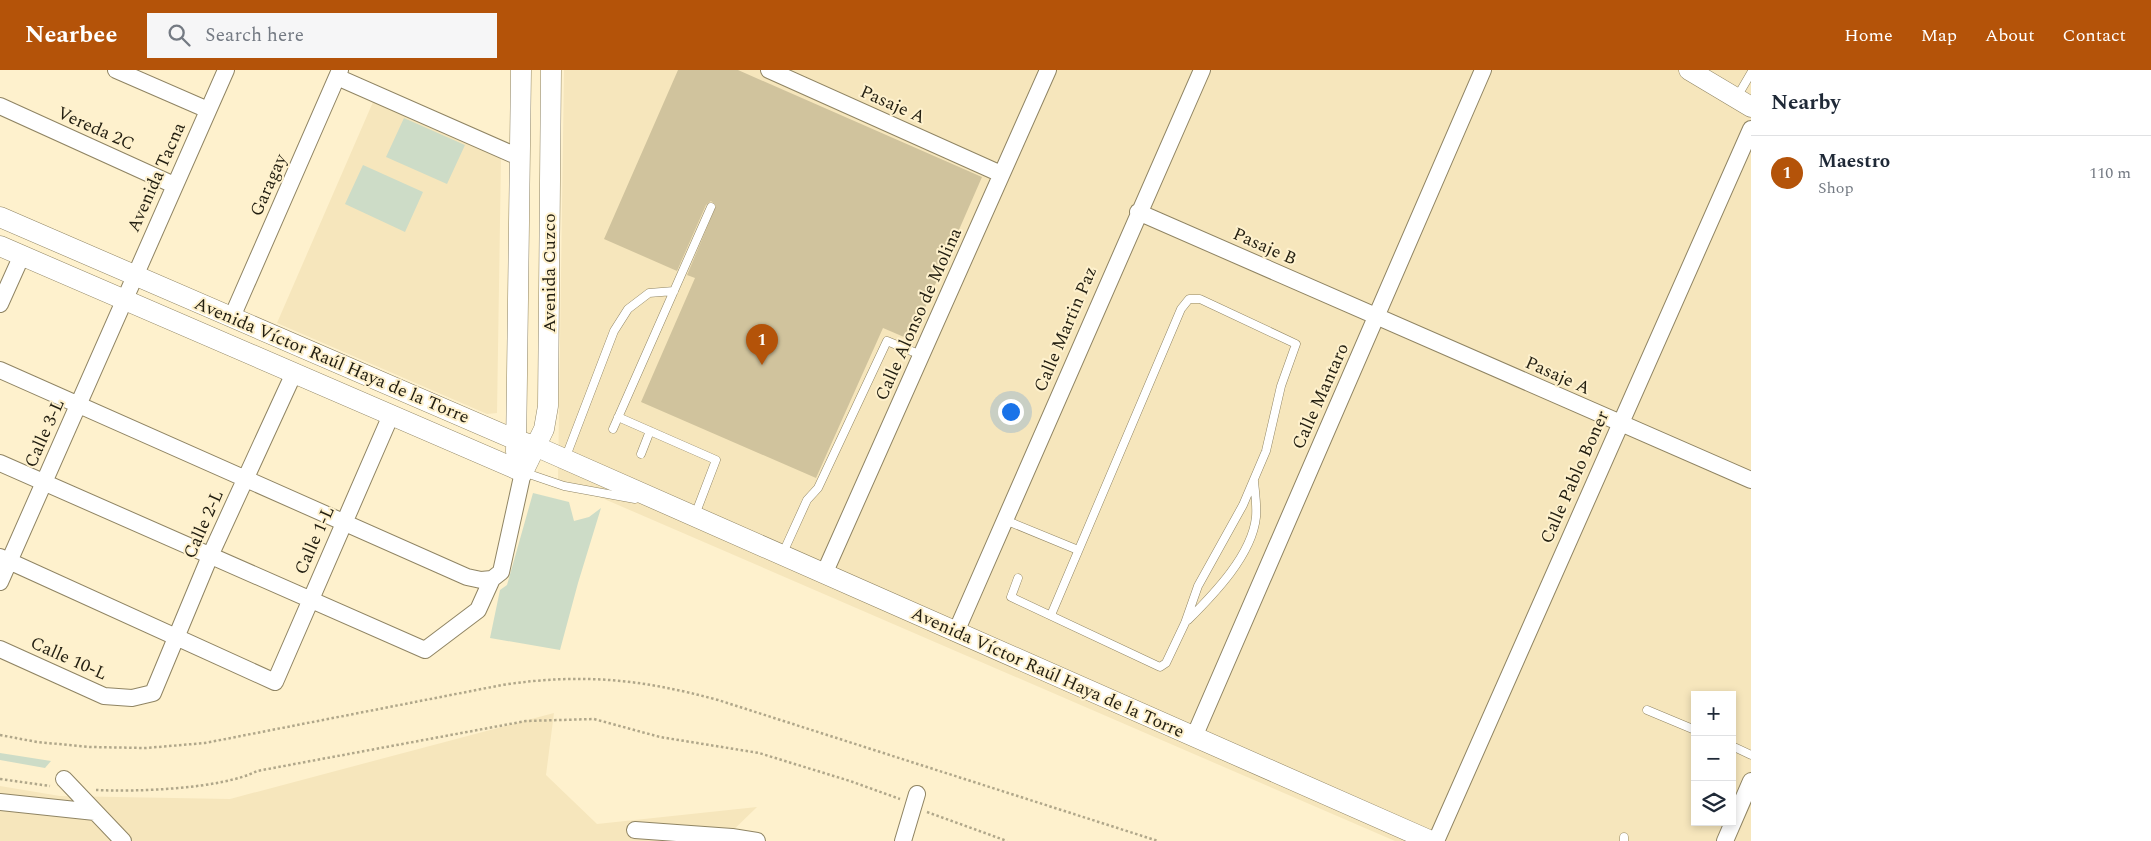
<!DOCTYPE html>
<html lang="en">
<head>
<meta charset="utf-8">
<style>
	:root { --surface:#fff; --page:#f6f6f7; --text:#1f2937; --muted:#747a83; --line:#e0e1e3; --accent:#b45309 }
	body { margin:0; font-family:Spectral,serif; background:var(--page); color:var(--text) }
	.controls { position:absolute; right:15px; bottom:15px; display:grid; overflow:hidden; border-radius:0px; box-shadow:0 2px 8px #0003 }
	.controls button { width:45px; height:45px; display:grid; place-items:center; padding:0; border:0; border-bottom:1px solid var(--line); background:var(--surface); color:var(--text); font:25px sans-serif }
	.you { position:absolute; left:1010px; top:341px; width:18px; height:18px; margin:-12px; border:4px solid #fff; border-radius:50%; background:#1a73e8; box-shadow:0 0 0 8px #1a73e833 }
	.badge { display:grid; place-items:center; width:32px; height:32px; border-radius:50%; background:var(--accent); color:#fff; font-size:16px; font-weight:700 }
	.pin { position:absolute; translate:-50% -41px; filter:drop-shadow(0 1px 2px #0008) }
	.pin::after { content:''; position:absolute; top:26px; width:18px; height:15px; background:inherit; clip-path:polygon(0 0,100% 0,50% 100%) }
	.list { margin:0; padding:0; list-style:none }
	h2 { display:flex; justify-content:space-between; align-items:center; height:65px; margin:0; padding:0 20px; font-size:21px }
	h2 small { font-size:16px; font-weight:400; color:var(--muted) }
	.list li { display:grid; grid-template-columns:32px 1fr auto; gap:15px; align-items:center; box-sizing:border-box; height:75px; padding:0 20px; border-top:1px solid var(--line) }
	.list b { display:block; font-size:19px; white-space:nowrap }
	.list p { margin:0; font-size:16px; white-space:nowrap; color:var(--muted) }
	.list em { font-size:16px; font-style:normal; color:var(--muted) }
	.icon { flex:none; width:28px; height:28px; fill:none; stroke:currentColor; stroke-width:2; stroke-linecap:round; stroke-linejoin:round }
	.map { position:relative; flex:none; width:1751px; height:771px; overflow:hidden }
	header { display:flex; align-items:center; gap:30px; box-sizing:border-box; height:70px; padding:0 25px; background:var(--accent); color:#fff }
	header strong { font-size:24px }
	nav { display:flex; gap:28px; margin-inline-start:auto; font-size:18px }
	.search { width:350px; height:45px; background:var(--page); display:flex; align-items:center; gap:12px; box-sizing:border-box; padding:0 18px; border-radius:0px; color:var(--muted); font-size:19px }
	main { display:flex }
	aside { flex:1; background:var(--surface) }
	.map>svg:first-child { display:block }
	.built { fill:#f6e6bc; fill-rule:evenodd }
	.green { fill:#cddcc7 }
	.building { fill:#d0c39d }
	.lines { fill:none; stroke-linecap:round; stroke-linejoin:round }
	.service-casing { stroke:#8f8463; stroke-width:9 }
	.minor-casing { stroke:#8f8463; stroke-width:18 }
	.tertiary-casing { stroke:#8f8463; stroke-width:21 }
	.path { stroke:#b0a78a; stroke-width:2.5; stroke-dasharray:2.5 2.5; stroke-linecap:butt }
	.service { stroke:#fff; stroke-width:8 }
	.minor { stroke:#fff; stroke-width:16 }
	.tertiary { stroke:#fff; stroke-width:20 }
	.labels { text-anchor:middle; stroke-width:4; stroke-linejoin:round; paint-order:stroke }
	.street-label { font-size:18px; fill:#221e10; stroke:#fef1cd }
</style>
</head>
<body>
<header>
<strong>Nearbee</strong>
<div class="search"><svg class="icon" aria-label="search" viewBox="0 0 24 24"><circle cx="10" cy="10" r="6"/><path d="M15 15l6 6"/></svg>Search here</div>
<nav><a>Home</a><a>Map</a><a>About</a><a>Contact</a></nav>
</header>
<main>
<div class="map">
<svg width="1751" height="771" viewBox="0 0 1751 771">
	<rect width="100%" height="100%" fill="#fef1cd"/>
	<path class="built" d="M564,0H1751V771H1395L558,409ZM1695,625H1732V752H1695Z
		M373,32L501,87L497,343L487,344L277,253Z
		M554,643L546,705L597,754L757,737L722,771H0V716L60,726L230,729Z"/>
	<path class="green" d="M404,48L465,75L447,114L386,87Z
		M363,95L423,122L405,162L345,134Z
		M533,423L569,432L574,451L589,447L601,438L578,513L560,580L490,568L500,520L507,515Z
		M0,683L51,691L45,698L0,690Z"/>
	<path class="building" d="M678,0H738L982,107L911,270L883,258L816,408L641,332L695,208L687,205L716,136L711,131L706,135L677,201L604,169Z"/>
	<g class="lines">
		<g class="service-casing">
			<path id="service" d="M1737,27L1751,3
				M618,347L716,390L695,445
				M613,359L711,137
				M641,384L650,361
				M565,389L614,261L628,239L649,223L674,221
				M523,402L564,416L635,429
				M1005,450L1078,480
				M782,485L807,430L818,418L887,271L921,285
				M1018,508L1011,527L1160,597L1166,593L1185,553L1198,516L1243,435L1266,381L1281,316L1296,274L1200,229H1189L1181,239L1051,545
				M1188,550C1214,524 1252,485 1256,447C1257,435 1255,423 1254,411
				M1647,640L1695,660
				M1732,676L1751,685
				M1624,771V767"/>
		</g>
		<g class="minor-casing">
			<path id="minor" d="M116,0L208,40
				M769,0L1001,104
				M337,7L521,88
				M0,36L174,115
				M1138,142L1751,410
				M0,234L22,185
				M232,247L340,0
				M0,300L467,507L481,510L492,509
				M0,393L425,580L478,540L492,509L501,502L523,402
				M0,487L275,612L391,345
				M824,504L1048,0
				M0,512L226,0
				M956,562L1202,0
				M0,579L104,626L132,628L153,623L210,486L294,303
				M1194,667L1483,0
				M64,709L123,771
				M0,732L95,742
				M635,760L732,767L757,771
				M903,771L917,724
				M1436,771L1751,59
				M1725,771L1751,711"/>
		</g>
		<g class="tertiary-casing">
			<path id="tertiary" d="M1689,0L1751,37
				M0,147L516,370L535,376L1431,771
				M0,176L523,402L544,359L548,336L551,0
				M516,382L521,0"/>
		</g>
		<path class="path" d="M0,665L37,672L90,677L146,678L205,673L502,615C581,603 641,609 718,630L1158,771
			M0,709L50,716
			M96,720C136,722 222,719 257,701L526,651L594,649L660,667L759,683L850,711L900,729
			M927,742L1007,771"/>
		<use href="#service" class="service"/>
		<use href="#minor" class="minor"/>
		<use href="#tertiary" class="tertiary"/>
	</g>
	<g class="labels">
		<g class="street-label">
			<text transform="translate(893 34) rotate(24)" y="6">Pasaje A</text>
			<text transform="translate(96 58) rotate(24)" y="6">Vereda 2C</text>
			<text transform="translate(156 107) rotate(-66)" y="6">Avenida Tacna</text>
			<text transform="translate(268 115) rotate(-66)" y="6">Garagay</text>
			<text transform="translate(1265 176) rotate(24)" y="6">Pasaje B</text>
			<text transform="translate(549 203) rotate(-90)" y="6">Avenida Cuzco</text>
			<text transform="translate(918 244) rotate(-66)" y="6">Calle Alonso de Molina</text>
			<text transform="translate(1065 259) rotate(-67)" y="6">Calle Martin Paz</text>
			<text transform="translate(332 290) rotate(23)" y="6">Avenida Víctor Raúl Haya de la Torre</text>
			<text transform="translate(1558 305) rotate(24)" y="6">Pasaje A</text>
			<text transform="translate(1320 326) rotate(-66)" y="6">Calle Mantaro</text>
			<text transform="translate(44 363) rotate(-66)" y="6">Calle 3-L</text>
			<text transform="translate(1574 407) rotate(-66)" y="6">Calle Pablo Boner</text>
			<text transform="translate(203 454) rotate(-66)" y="6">Calle 2-L</text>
			<text transform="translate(314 470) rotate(-66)" y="6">Calle 1-L</text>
			<text transform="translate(69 588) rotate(24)" y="6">Calle 10-L</text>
			<text transform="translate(1048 602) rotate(24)" y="6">Avenida Víctor Raúl Haya de la Torre</text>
		</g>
	</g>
</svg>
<div class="controls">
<button>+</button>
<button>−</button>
<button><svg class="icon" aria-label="layers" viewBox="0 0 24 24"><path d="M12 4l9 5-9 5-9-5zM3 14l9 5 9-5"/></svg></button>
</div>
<div class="you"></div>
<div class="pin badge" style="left:762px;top:295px">1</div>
</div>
<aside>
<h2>Nearby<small></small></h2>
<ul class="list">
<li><span class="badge">1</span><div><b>Maestro</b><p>Shop</p></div><em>110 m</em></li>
</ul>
</aside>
</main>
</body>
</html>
